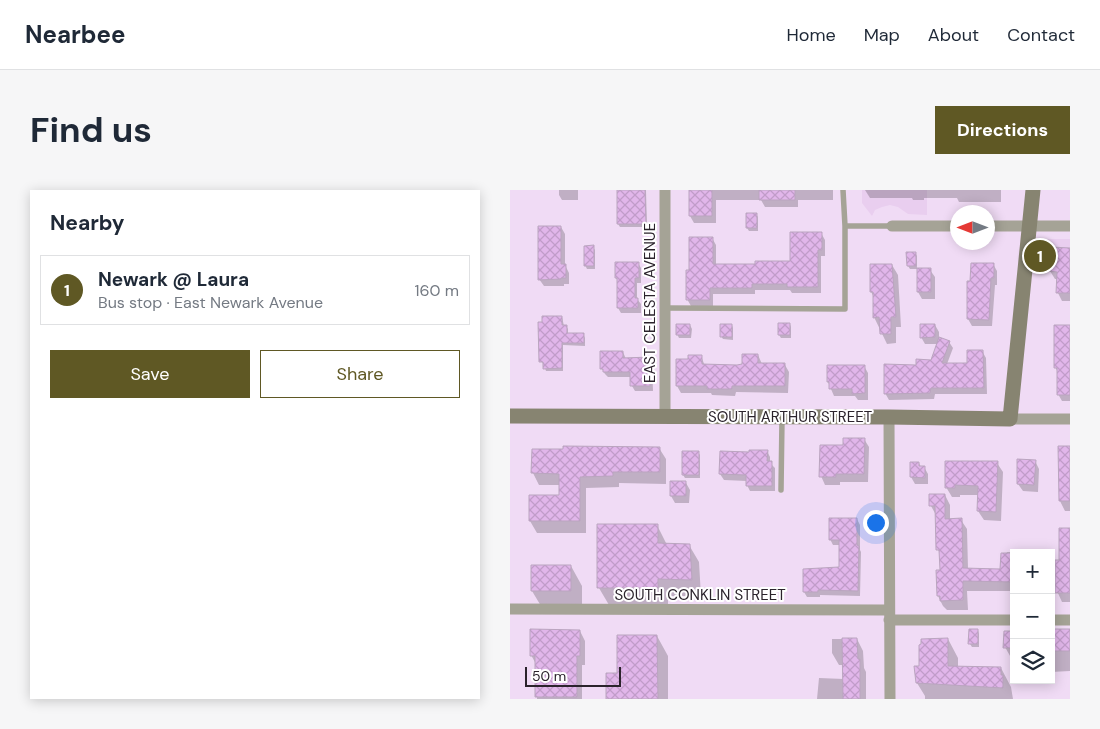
<!DOCTYPE html>
<html lang="en">
<head>
<meta charset="utf-8">
<style>
	:root { --surface:#fff; --page:#f6f6f7; --text:#1f2937; --muted:#747a83; --line:#e0e1e3; --accent:#5f5824 }
	body { margin:0; font-family:"DM Sans",sans-serif; background:var(--page); color:var(--text) }
	.controls { position:absolute; right:15px; bottom:15px; display:grid; overflow:hidden; border-radius:0px; box-shadow:0 2px 12px #0003 }
	.controls button { width:45px; height:45px; display:grid; place-items:center; padding:0; border:0; border-bottom:1px solid var(--line); background:var(--surface); color:var(--text); font:25px sans-serif }
	.compass { position:absolute; left:440px; top:15px; width:45px; height:45px; border-radius:50%; background:var(--surface); box-shadow:0 2px 12px #0003; rotate:270deg }
	.scale { position:absolute; left:15px; bottom:12px; width:96px; box-sizing:border-box; padding-left:5px; border:2px solid #2b232c; border-top:0; font-size:14px; line-height:18px; white-space:nowrap; color:#2b232c; -webkit-text-stroke:4px #fff; paint-order:stroke }
	.you { position:absolute; left:365px; top:332px; width:18px; height:18px; margin:-12px; border:4px solid #fff; border-radius:50%; background:#1a73e8; box-shadow:0 0 0 8px #1a73e833 }
	.badge { display:grid; place-items:center; width:32px; height:32px; border-radius:50%; background:var(--accent); color:#fff; font-size:16px; font-weight:700 }
	.pin { position:absolute; translate:-50% -50%; border:2px solid #fff; box-shadow:0 1px 5px #0006 }
	.list { margin:0; padding:0; list-style:none }
	h2 { display:flex; justify-content:space-between; align-items:center; height:65px; margin:0; padding:0 20px; font-size:21px }
	h2 small { font-size:16px; font-weight:400; color:var(--muted) }
	.list li { display:grid; grid-template-columns:32px 1fr auto; gap:15px; align-items:center; box-sizing:border-box; height:70px; margin:0 10px 10px; padding:0 10px; border:1px solid var(--line); border-radius:0px }
	.list b { display:block; font-size:19px; white-space:nowrap }
	.list p { margin:0; font-size:16px; white-space:nowrap; color:var(--muted) }
	.list em { font-size:16px; font-style:normal; color:var(--muted) }
	.actions { display:flex; gap:10px; padding:15px 20px }
	.actions a { flex:1; padding:11px 0; border:1px solid var(--accent); border-radius:0px; text-align:center; font-size:18px; color:var(--accent) }
	.actions .main { background:var(--accent); color:#fff }
	.icon { flex:none; width:28px; height:28px; fill:none; stroke:currentColor; stroke-width:2; stroke-linecap:round; stroke-linejoin:round }
	.map { position:relative; flex:none; width:560px; height:509px; overflow:hidden; border-radius:0px }
	header { display:flex; align-items:center; gap:30px; box-sizing:border-box; height:70px; padding:0 25px; background:var(--surface); border-bottom:1px solid var(--line) }
	header strong { font-size:24px }
	nav { display:flex; gap:28px; margin-inline-start:auto; font-size:18px }
	.intro { display:flex; align-items:center; justify-content:space-between; box-sizing:border-box; height:120px; padding:0 30px }
	h1 { margin:0; font-size:35px }
	.button { padding:12px 22px; border-radius:0px; background:var(--accent); color:#fff; font-size:18px; font-weight:700 }
	main { display:flex; gap:30px; padding:0 30px }
	aside { flex:1; background:var(--surface); border-radius:0px; box-shadow:0 2px 12px #0003 }
	.map>svg:first-child { display:block }
	.built { fill:#e9ceef }
	.shadow { fill:#0003 }
	.building { fill:url(#building-cross-hatch); stroke:#baa5bf }
	.lines { fill:none; stroke-linecap:round; stroke-linejoin:round }
	.lane { stroke:#a5a396; stroke-width:5.5 }
	.street { stroke:#a5a396; stroke-width:11 }
	.secondary { stroke:#878471; stroke-width:15 }
	.labels { text-anchor:middle; stroke-width:4; stroke-linejoin:round; paint-order:stroke }
	.street-label { font-size:15px; fill:#2b232c; stroke:#fff }
</style>
</head>
<body>
<header>
<strong>Nearbee</strong>
<nav><a>Home</a><a>Map</a><a>About</a><a>Contact</a></nav>
</header>
<div class="intro"><h1>Find us</h1><a class="button">Directions</a></div>
<main>
<aside>
<h2>Nearby<small></small></h2>
<ul class="list">
<li><span class="badge">1</span><div><b>Newark @ Laura</b><p>Bus stop · East Newark Avenue</p></div><em>160 m</em></li>
</ul>
<div class="actions"><a class="main">Save</a><a>Share</a></div>
</aside>
<div class="map">
<svg width="560" height="509" viewBox="0 0 560 509">
	<defs>
		<pattern id="building-cross-hatch" width="8" height="8" patternUnits="userSpaceOnUse" patternTransform="scale(1.25)"><rect width="8" height="8" fill="#e1b6ea"/><path d="M0 0l8 8M0 8l8-8" fill="none" stroke="#c19cc9"/></pattern>
	</defs>
	<rect width="100%" height="100%" fill="#f0dbf5"/>
	<path class="built" d="M352,0H417V25L398,24L388,17L380,15L372,17L365,20L362,26L352,13Z
		M536,49H560V82H529L532,53Z"/>
	<path class="shadow" d="M49,0H68V10H52L49,5Z
		M108,0H136L137,37H110L108,34Z
		M180,0H323V10H288V17H255L251,10H206V33H184L180,26Z
		M355,0H491V12H449L447,8H414V10H403L402,8H360Z
		M246,24L248,27V41H239L237,38Z
		M51,37L55,44V75L59,83V94H54V96H34L29,89Z
		M311,43L315,50V66H311V103H282L280,100H245V104H203V116H181L177,109L180,82L202,48L206,55V76H247L282,72Z
		M83,57L85,60V79H77L75,75Z
		M560,59V111H552L548,103V89H545L540,81Z
		M405,63L407,66V79H400L398,76Z
		M128,73L131,78V93H127V109L131,114V123H111L108,118V91L106,88Z
		M483,74L487,81V95H485L482,136H462L458,129L462,92Z
		M382,75L388,85L391,137H386V153L377,154L364,127V107L361,102Z
		M420,80L425,87V109H412L408,102Z
		M52,127L54,136H56L58,139V144H73L75,148V156L53,155V181H36L34,175L31,171Z
		M280,134L281,137V148H271L269,145Z
		M180,135L182,139L181,148H169L167,144Z
		M222,135L223,138V150L213,149L211,146Z
		M425,135L429,142V149L439,152L443,158L437,174L458,175L472,161L476,168L477,204H425L424,209L379,210L375,203L408,176L422,171L428,154H415L411,147Z
		M560,136V211H552L548,204L549,184L545,177Z
		M113,162L116,169H139L142,174L143,201H125L122,196V187H98L95,184L92,179Z
		M248,165L252,174L275,175L279,182L278,203L226,202L225,206L202,205L201,203H171L167,196L180,171L191,166L195,176L233,175Z
		M354,176L358,183V210H348L345,206H324L318,192Z
		M354,249L359,257L358,292H330V295H315L311,286L334,257Z
		M550,257H560V321H555L550,311Z
		M149,258L156,269V294L109,293V297L76,298V343H27L20,331L51,306V295H29L23,283V260Z
		M257,261L260,267V273L265,278V301H240L237,295V291L214,290L210,284L211,263H241Z
		M188,262L190,265V288H175L173,285Z
		M525,271L529,279L528,302L513,301L508,294Z
		M409,273L411,277H414L418,284V294H405L401,287Z
		M487,273L493,282L491,331L474,330L468,321L469,305H450V307H442L436,297Z
		M176,293L180,300L179,313H165L161,306Z
		M435,305L440,315V330H451L457,339L458,379L491,380L497,362H505L504,363V401H457L458,420H437L433,416L428,406L431,381L430,364L428,359L426,325L421,316Z
		M347,329L350,335V360L351,362L350,406L310,405V407H297L294,402L330,379V355H323L320,349Z
		M147,335L157,355H179L189,372L191,406H158V415H99L89,398V336Z
		M560,339V412H552L547,401H541V370H550Z
		M61,376L72,396V421H34L22,401Z
		M468,440L469,444V457H462L460,454Z
		M541,440H560V481L541,482Z
		M70,441L75,451V475H72V509H27L26,474L21,465Z
		M504,442V473L495,457Z
		M147,446L158,466V509H98L108,484Z
		M322,449H347L353,461L354,478L356,482V509H307L309,488L334,489L333,475H329L322,463Z
		M438,449L448,468V478H491L501,497L503,509H415V506L407,493L410,477Z"/>
	<path class="building" d="M107,0H135L136,34H107Z
		M179,0H202V26H179Z
		M249,0H285V10H249Z
		M236,23H247V38H236Z
		M28,36H51V74H56V88H51V89L28,90Z
		M280,42H312V60H308V97H277V94H242V98H200V110H176V80H179V47H203V74H245V71H280Z
		M84,55V76H74V56Z
		M541,57L560,58V103H546L547,82L539,81Z
		M396,62H406V76H397Z
		M105,72H129V88H125V108H128V118H107V88H105Z
		M461,73H484V88H481L479,130L457,129V91H460Z
		M360,74H382L386,127H381V144H370L369,127L363,128V102H360Z
		M407,78H421V102H407Z
		M32,126H52V135H57V143H74V153H52V178L33,179V172H29L28,132H32Z
		M268,133H280V145H268Z
		M166,134H180V145H166Z
		M210,134H222V147H210Z
		M410,134H425V147L410,148Z
		M544,135H560V205H547V178H544Z
		M429,147L440,151L432,173H457V160H473L474,198H421L420,203L374,204V174L406,175V169L421,170Z
		M90,161H113V168L140,167V196H120V182H93V179H90Z
		M232,164H248V173H275V196H222V199H197V196H166V169H178V165H192V174L227,175L232,174Z
		M317,175H355V203L342,204V199H319V192H317Z
		M333,248H355L354,284H326V287H309L310,255H333Z
		M53,256L150,257V282H103V286L70,287V331H19V305H49V284L21,283L22,259H53Z
		M548,256H560V311H549Z
		M239,260H258L257,271H262V296H236V285L209,284L210,261L239,262Z
		M172,261H189V285H172Z
		M507,269L526,270L524,295L507,294Z
		M435,271H488L486,322L467,321L468,296L445,295V298H435Z
		M400,272H409V276H415V288L400,287Z
		M160,291H176V306H160Z
		M419,304H435V329L452,328L453,378L490,379L491,363H504V392L453,391V410L430,411V406H427L426,380H430L429,360H426L425,316H419Z
		M319,328H347V355L349,356L348,401L308,400V402H293V379L329,377V350H319Z
		M87,334H148V353L180,354L182,390L148,389V398H87Z
		M549,338H560V403H545V370H549Z
		M21,375H61V401H21Z
		M20,439L70,440V466H67V507H25V466H20Z
		M459,439H468V454H458Z
		M541,439H560V461H541Z
		M494,441H504V458H493Z
		M107,445H147L148,509H96V483H107Z
		M332,448H347L348,469H350V509H333Z
		M438,448V476L491,477V485H493V498L406,493L404,476H409V455L411,454V449Z"/>
	<g class="lines">
		<path class="lane" d="M335,36H382
			M156,118L335,119V36L333,0
			M271,300L272,229"/>
		<path class="street" d="M155,0V226
			M382,36H448
			M478,36H560
			M379,227L380,509
			M500,229H560
			M0,419L379,420
			M379,430H504
			M541,430H560"/>
		<path class="secondary" d="M0,226L379,227L500,229L523,0"/>
	</g>
	<g class="labels">
		<g class="street-label">
			<text transform="translate(140 113) rotate(-90)" y="5">EAST CELESTA AVENUE</text>
			<text x="280" y="232">SOUTH ARTHUR STREET</text>
			<text x="190" y="410">SOUTH CONKLIN STREET</text>
		</g>
	</g>
</svg>
<div class="controls">
<button>+</button>
<button>−</button>
<button><svg class="icon" aria-label="layers" viewBox="0 0 24 24"><path d="M12 4l9 5-9 5-9-5zM3 14l9 5 9-5"/></svg></button>
</div>
<svg class="compass" viewBox="-18 -18 36 36"><path d="M0-13l5 13h-10z" fill="#e53935"/><path d="M0 13l5-13h-10z" fill="#747a83"/></svg>
<div class="scale">50 m</div>
<div class="you"></div>
<div class="pin badge" style="left:530px;top:66px">1</div>
</div>
</main>
</body>
</html>
